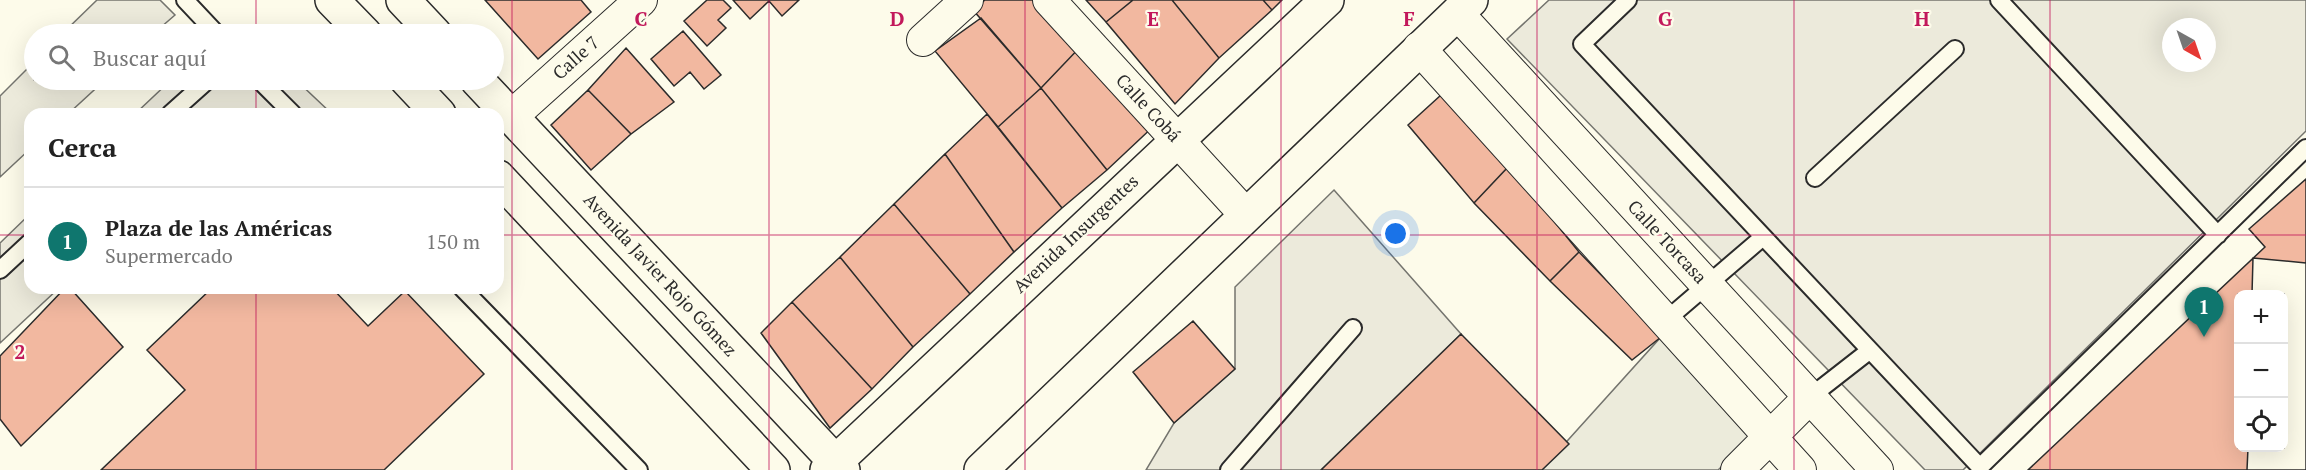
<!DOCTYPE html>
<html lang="es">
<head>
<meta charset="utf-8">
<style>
	:root { --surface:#fff; --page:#f6f6f6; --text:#222; --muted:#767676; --line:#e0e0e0; --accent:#0f766e }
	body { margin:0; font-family:"PT Serif",serif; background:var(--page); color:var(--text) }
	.controls { position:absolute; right:18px; bottom:18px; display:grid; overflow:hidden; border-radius:12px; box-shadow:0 6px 24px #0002 }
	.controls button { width:54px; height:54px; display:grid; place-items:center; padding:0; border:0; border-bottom:2px solid var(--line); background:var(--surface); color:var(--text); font:30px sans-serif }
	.compass { position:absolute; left:2162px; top:18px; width:54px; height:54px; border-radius:50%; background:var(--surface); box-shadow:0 6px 24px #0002; rotate:140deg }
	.you { position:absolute; left:1396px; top:234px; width:21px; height:21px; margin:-15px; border:4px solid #fff; border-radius:50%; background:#1a73e8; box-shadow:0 0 0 9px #1a73e833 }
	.badge { display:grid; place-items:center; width:39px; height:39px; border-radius:50%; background:var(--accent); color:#fff; font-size:20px; font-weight:700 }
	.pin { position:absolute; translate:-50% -50px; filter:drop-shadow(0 2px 3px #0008) }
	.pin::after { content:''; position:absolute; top:32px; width:21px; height:18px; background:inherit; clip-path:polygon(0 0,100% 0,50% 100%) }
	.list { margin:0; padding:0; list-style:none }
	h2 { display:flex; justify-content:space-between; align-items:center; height:78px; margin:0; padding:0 24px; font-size:26px }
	h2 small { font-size:20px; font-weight:400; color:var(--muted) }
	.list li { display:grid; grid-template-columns:39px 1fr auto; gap:18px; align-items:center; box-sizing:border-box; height:108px; padding:0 24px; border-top:2px solid var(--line) }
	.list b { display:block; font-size:22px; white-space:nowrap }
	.list p { margin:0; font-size:20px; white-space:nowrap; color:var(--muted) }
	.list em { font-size:20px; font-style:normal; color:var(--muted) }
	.icon { flex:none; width:33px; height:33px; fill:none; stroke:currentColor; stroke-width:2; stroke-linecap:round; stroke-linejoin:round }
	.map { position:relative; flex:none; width:2306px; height:470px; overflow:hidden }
	.search { position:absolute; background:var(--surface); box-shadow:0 6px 24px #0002; left:24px; top:24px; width:480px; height:66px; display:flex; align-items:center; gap:15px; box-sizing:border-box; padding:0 21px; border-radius:33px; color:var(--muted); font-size:22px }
	.panel { position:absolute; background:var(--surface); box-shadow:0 6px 24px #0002; left:24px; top:108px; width:480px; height:186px; border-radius:18px }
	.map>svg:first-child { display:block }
	.green { fill:#ecebdb; stroke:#74746e; stroke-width:1.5 }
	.parking { fill:#eceadb; stroke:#74746e; stroke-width:1.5; fill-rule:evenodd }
	.building { fill:#f2b8a0; stroke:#2b2b2b; stroke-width:1.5; fill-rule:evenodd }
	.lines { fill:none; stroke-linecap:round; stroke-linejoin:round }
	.lane-casing { stroke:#2b2b2b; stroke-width:20 }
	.street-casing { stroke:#2b2b2b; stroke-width:34 }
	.primary-casing { stroke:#2b2b2b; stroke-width:36 }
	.lane { stroke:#fdfbea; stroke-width:16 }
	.street { stroke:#fdfbea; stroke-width:32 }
	.primary { stroke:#fdfbea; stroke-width:33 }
	.grid { fill:none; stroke:#c2185b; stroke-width:1.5; stroke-opacity:0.55 }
	.labels { text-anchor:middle; stroke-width:4.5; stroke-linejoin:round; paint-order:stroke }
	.street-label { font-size:18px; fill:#2b2b2b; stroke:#fdfbea }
	.grid-label { font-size:20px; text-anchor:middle; font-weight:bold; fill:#c2185b; stroke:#fdfbea; stroke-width:4.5; stroke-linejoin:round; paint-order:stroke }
</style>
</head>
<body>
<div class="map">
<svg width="2306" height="470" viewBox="0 0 2306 470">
	<rect width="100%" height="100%" fill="#fdfbea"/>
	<path class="green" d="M1661,337L1751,439L1718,470H1541Z"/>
	<path class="parking" d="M97,0H160L175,15L153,34H62Z
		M1549,0H2306V131L1963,470H1925L1507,39ZM2171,27H2207V63H2171Z
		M34,62V80H105L68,114H30V149L0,177V96Z
		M171,80H296L332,114H135Z
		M1334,190L1461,334L1321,470H1146L1174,423L1235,369V287Z
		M30,214V288H59L0,343V243Z"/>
	<path class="building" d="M485,0H581L591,12L538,59Z
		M707,0H723L731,8L718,20L726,28L707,46L684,21Z
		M733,0H799L782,16L769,1L750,19Z
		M985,0H1042L1083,44L1041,88L973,10Z
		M1086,0H1133L1106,22Z
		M1133,0H1172L1219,58L1175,104L1106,22Z
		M1172,0H1263L1272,10L1219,58Z
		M1263,0H1282L1272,10Z
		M981,18L1041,88L998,127L935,51Z
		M683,31L721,75L704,89L690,72L674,86L651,59Z
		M1083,44L1157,123L1107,170L1041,88Z
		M626,48L674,102L631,134L588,90Z
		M1041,88L1107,170L1062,208L998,127Z
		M588,90L631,134L591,170L551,125Z
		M1441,95L1509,166L1474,203L1408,125Z
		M987,114L1062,208L1014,252L945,154Z
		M945,154L1014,252L970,294L894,204Z
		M1509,166L1579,252L1550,281L1474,203Z
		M2306,179V470H2028L2265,247L2249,229ZM2238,294H2284V448H2238Z
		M894,204L970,294L913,347L840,257Z
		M1579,252L1661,337L1632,360L1550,281Z
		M840,257L913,347L872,389L792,302Z
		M2253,258L2306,263V470H2247L2248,448H2284V294H2252Z
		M65,288H70L123,347L21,446L0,419V356Z
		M212,288H332L368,326L405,291L484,374L384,470H101L185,390L147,350Z
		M792,302L872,389L830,428L761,333Z
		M1193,321L1235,369L1174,423L1133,372Z
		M1461,334L1569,444L1542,470H1321Z"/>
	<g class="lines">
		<g class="lane-casing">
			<path id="lane" d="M185,0L217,34
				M1628,0L1582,44L1980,467L2306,148
				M1999,0L2218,235
				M259,80L293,114
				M170,114L208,80
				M1815,178L1955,49
				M0,270L30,242
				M462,288L639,470
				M1665,321L1763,237
				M1810,397L1869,351
				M1229,470L1353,328"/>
		</g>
		<g class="street-casing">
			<path id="street" d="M1049,0L1246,215
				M1457,13L1877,470
				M923,40L967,0
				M1419,48L1800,470
				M512,116L641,0
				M1737,470L1810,397"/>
		</g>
		<g class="primary-casing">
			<path id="primary" d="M332,0L365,34
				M403,0L435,34
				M407,80L439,114
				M477,80L843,470
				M498,177L773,470
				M827,470L1327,0
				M981,470L1471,0"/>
		</g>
		<use href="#lane" class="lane"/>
		<use href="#street" class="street"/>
		<use href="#primary" class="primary"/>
	</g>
	<path class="grid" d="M256,0V34M512,0V470M769,0V470M1025,0V470M1281,0V470M1537,0V470M1794,0V470M2050,0V470M256,80V114M0,235H30M498,235H2306M256,288V470"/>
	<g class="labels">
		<g class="street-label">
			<text transform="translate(576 58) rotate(-42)" y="6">Calle 7</text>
			<text transform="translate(1148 108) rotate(47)" y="6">Calle Cobá</text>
			<text transform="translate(1076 234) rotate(-43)" y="6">Avenida Insurgentes</text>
			<text transform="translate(1667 242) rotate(47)" y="6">Calle Torcasa</text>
			<text transform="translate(660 275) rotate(47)" y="6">Avenida Javier Rojo Gómez</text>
		</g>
	</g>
	<g class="grid-label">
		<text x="641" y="26">C</text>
		<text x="897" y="26">D</text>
		<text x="1153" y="26">E</text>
		<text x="1409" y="26">F</text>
		<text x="1665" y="26">G</text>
		<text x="1922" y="26">H</text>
		<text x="20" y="359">2</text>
	</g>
</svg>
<div class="controls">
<button>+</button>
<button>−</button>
<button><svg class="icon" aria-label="locate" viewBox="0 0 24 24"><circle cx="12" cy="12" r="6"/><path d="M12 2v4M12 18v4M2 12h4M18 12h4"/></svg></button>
</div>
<svg class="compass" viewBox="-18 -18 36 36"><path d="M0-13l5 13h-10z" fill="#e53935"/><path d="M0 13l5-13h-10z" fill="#767676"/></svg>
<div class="you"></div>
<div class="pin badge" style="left:2204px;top:337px">1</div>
<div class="search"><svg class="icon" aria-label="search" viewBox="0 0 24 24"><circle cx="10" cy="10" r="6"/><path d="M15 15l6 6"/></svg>Buscar aquí</div>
<section class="panel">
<h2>Cerca<small></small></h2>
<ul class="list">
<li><span class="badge">1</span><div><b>Plaza de las Américas</b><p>Supermercado</p></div><em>150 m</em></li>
</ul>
</section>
</div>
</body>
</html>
